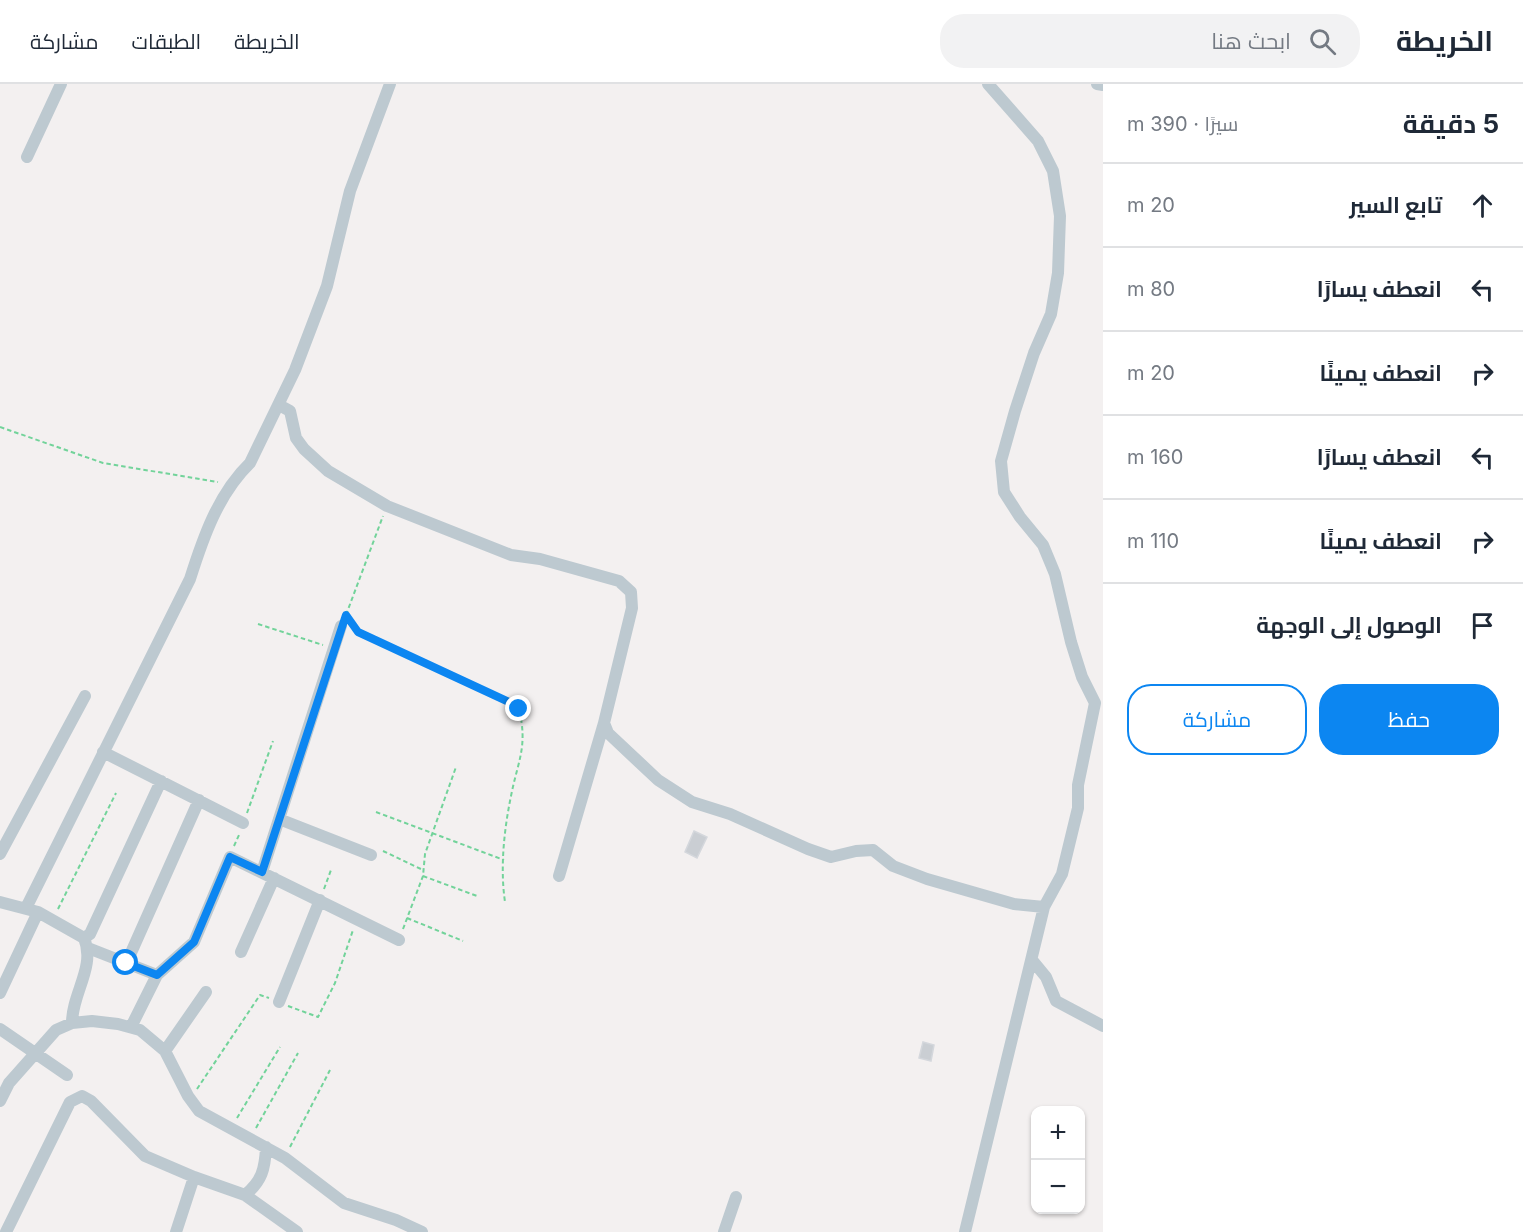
<!DOCTYPE html>
<html lang="ar">
<head>
<meta charset="utf-8">
<style>
	:root { --surface:#fff; --page:#f2f2f3; --text:#1f2937; --muted:#747a83; --line:#e0e1e3; --accent:#0c86f1 }
	body { margin:0; font-family:Inter,Cairo,sans-serif; background:var(--page); color:var(--text); direction:rtl }
	.controls { position:absolute; right:18px; bottom:18px; display:grid; overflow:hidden; border-radius:12px; box-shadow:0 2px 4px #0004 }
	.controls button { width:54px; height:54px; display:grid; place-items:center; padding:0; border:0; border-bottom:2px solid var(--line); background:var(--surface); color:var(--text); font:30px sans-serif }
	.stop { position:absolute; width:18px; height:18px; margin:-14px; border:4px solid #0c86f1; border-radius:50%; background:#fff }
	.stop.end { background:#0c86f1; border-color:#fff; box-shadow:0 2px 6px #0008 }
	.list { margin:0; padding:0; list-style:none }
	h2 { display:flex; justify-content:space-between; align-items:center; height:78px; margin:0; padding:0 24px; font-size:26px }
	h2 small { font-size:20px; font-weight:400; color:var(--muted) }
	.list li { display:grid; grid-template-columns:39px 1fr auto; gap:18px; align-items:center; box-sizing:border-box; height:84px; padding:0 24px; border-top:2px solid var(--line) }
	.list b { display:block; font-size:22px; white-space:nowrap }
	.list em { font-size:20px; font-style:normal; color:var(--muted) }
	.actions { display:flex; gap:12px; padding:18px 24px }
	.actions a { flex:1; padding:14px 0; border:2px solid var(--accent); border-radius:24px; text-align:center; font-size:21px; color:var(--accent) }
	.actions .main { background:var(--accent); color:#fff }
	.icon { flex:none; width:33px; height:33px; fill:none; stroke:currentColor; stroke-width:2; stroke-linecap:round; stroke-linejoin:round }
	.map { position:relative; flex:none; width:1103px; height:1148px; overflow:hidden; direction:ltr }
	header { display:flex; align-items:center; gap:36px; box-sizing:border-box; height:84px; padding:0 30px; background:var(--surface); border-bottom:2px solid var(--line) }
	header strong { font-size:28px }
	nav { display:flex; gap:33px; margin-inline-start:auto; font-size:21px }
	.search { width:420px; height:54px; background:var(--page); display:flex; align-items:center; gap:15px; box-sizing:border-box; padding:0 21px; border-radius:24px; color:var(--muted); font-size:22px }
	main { display:flex }
	aside { flex:1; background:var(--surface) }
	.map>svg:first-child { display:block }
	.building { fill:#caced3; stroke:#d4d7dc; stroke-width:1.5 }
	.lines { fill:none; stroke-linecap:round; stroke-linejoin:round }
	.path { stroke:#72d39a; stroke-width:2; stroke-dasharray:4.5 3; stroke-linecap:butt }
	.minor { stroke:#bdc9d0; stroke-width:12 }
	.route { stroke:#0c86f1; stroke-width:8 }
</style>
</head>
<body>
<header>
<strong>الخريطة</strong>
<div class="search"><svg class="icon" aria-label="search" viewBox="0 0 24 24"><circle cx="10" cy="10" r="6"/><path d="M15 15l6 6"/></svg>ابحث هنا</div>
<nav><a>الخريطة</a><a>الطبقات</a><a>مشاركة</a></nav>
</header>
<main>
<aside>
<h2>5 دقيقة<small>سيرًا · 390 m</small></h2>
<ul class="list">
<li><svg class="icon" aria-label="ahead" viewBox="0 0 24 24"><path d="M12 20V5M6 11l6-6 6 6"/></svg><div><b>تابع السير</b></div><em>20 m</em></li>
<li><svg class="icon" aria-label="left" viewBox="0 0 24 24"><path d="M17 20v-9H6M10 6l-5 5 5 5"/></svg><div><b>انعطف يسارًا</b></div><em>80 m</em></li>
<li><svg class="icon" aria-label="right" viewBox="0 0 24 24"><path d="M7 20v-9h11M14 6l5 5-5 5"/></svg><div><b>انعطف يمينًا</b></div><em>20 m</em></li>
<li><svg class="icon" aria-label="left" viewBox="0 0 24 24"><path d="M17 20v-9H6M10 6l-5 5 5 5"/></svg><div><b>انعطف يسارًا</b></div><em>160 m</em></li>
<li><svg class="icon" aria-label="right" viewBox="0 0 24 24"><path d="M7 20v-9h11M14 6l5 5-5 5"/></svg><div><b>انعطف يمينًا</b></div><em>110 m</em></li>
<li><svg class="icon" aria-label="arrive" viewBox="0 0 24 24"><path d="M6 21V4h12l-3 4 3 4H6"/></svg><div><b>الوصول إلى الوجهة</b></div></li>
</ul>
<div class="actions"><a class="main">حفظ</a><a>مشاركة</a></div>
</aside>
<div class="map">
<svg width="1103" height="1148" viewBox="0 0 1103 1148">
	<rect width="100%" height="100%" fill="#f3f0f0"/>
	<path class="building" d="M694,747L707,753L697,774L685,768Z
		M923,958L934,961L931,977L919,974Z"/>
	<g class="lines">
		<path class="path" d="M0,343L103,379L218,398
			M346,531L383,432
			M258,540L323,561
			M353,543L403,570L509,618L519,625C528,663 518,676 511,712C504,746 500,784 505,818
			M376,728L504,776
			M247,729L273,657
			M234,762L239,751
			M383,767L423,786
			M423,792L477,812
			M324,805L331,786
			M58,825L116,709
			M407,834L463,857
			M403,845L423,792L425,770L456,683
			M288,922L318,933L335,899L353,846
			M197,1005L260,911L269,914
			M237,1034L280,963
			M256,1044L298,969
			M290,1063L330,986"/>
		<path class="minor" d="M1097,0L1103,1
			M27,73L61,0
			M279,321L290,327L296,354L304,365L328,387L387,422L511,471L540,475L619,497L631,508L632,524L604,639L608,649L658,696L692,718L730,730L808,765L831,773L856,767L873,766L893,782L927,795L1014,820L1044,823
			M103,668L243,739
			M279,735L371,771
			M0,770L85,612
			M262,788L341,542
			M559,792L604,639
			M0,818L38,828L84,854C96,883 72,909 72,939
			M26,824L190,495C203,454 218,410 250,379L295,286L327,202L350,107L390,0
			M84,854L90,850L161,697
			M88,864L157,891
			M241,868L274,794
			M1032,876L1046,893L1056,917L1103,942
			M126,880L199,716
			M0,909L38,828
			M279,918L320,816
			M131,943L157,891L194,858L230,773L399,856
			M0,945L67,991
			M165,967L206,908
			M0,1017L9,999L56,946L72,939L92,937L118,940L140,946L165,967L188,1012L199,1027L285,1074L344,1119L396,1136L422,1148
			M245,1111C262,1097 265,1085 266,1063
			M6,1148L70,1018L82,1012L91,1017L145,1072L194,1093L245,1111L297,1148
			M176,1148L194,1093
			M724,1148L736,1113
			M965,1148L1044,823L1062,790L1078,724V701L1095,619L1082,593L1071,558L1055,490L1043,461L1020,433L1004,408L1001,377L1015,327L1034,269L1051,230L1058,189L1060,132L1053,87L1038,57L988,0"/>
	</g>
	<g class="lines">
		<path class="route" d="M126,879L157,891L194,858L230,773L262,788L346,531L358,548L509,618L519,625"/>
	</g>
</svg>
<div class="controls">
<button>+</button>
<button>−</button>
</div>
<div class="stop" style="left:126px;top:879px"></div>
<div class="stop end" style="left:519px;top:625px"></div>
</div>
</main>
</body>
</html>
